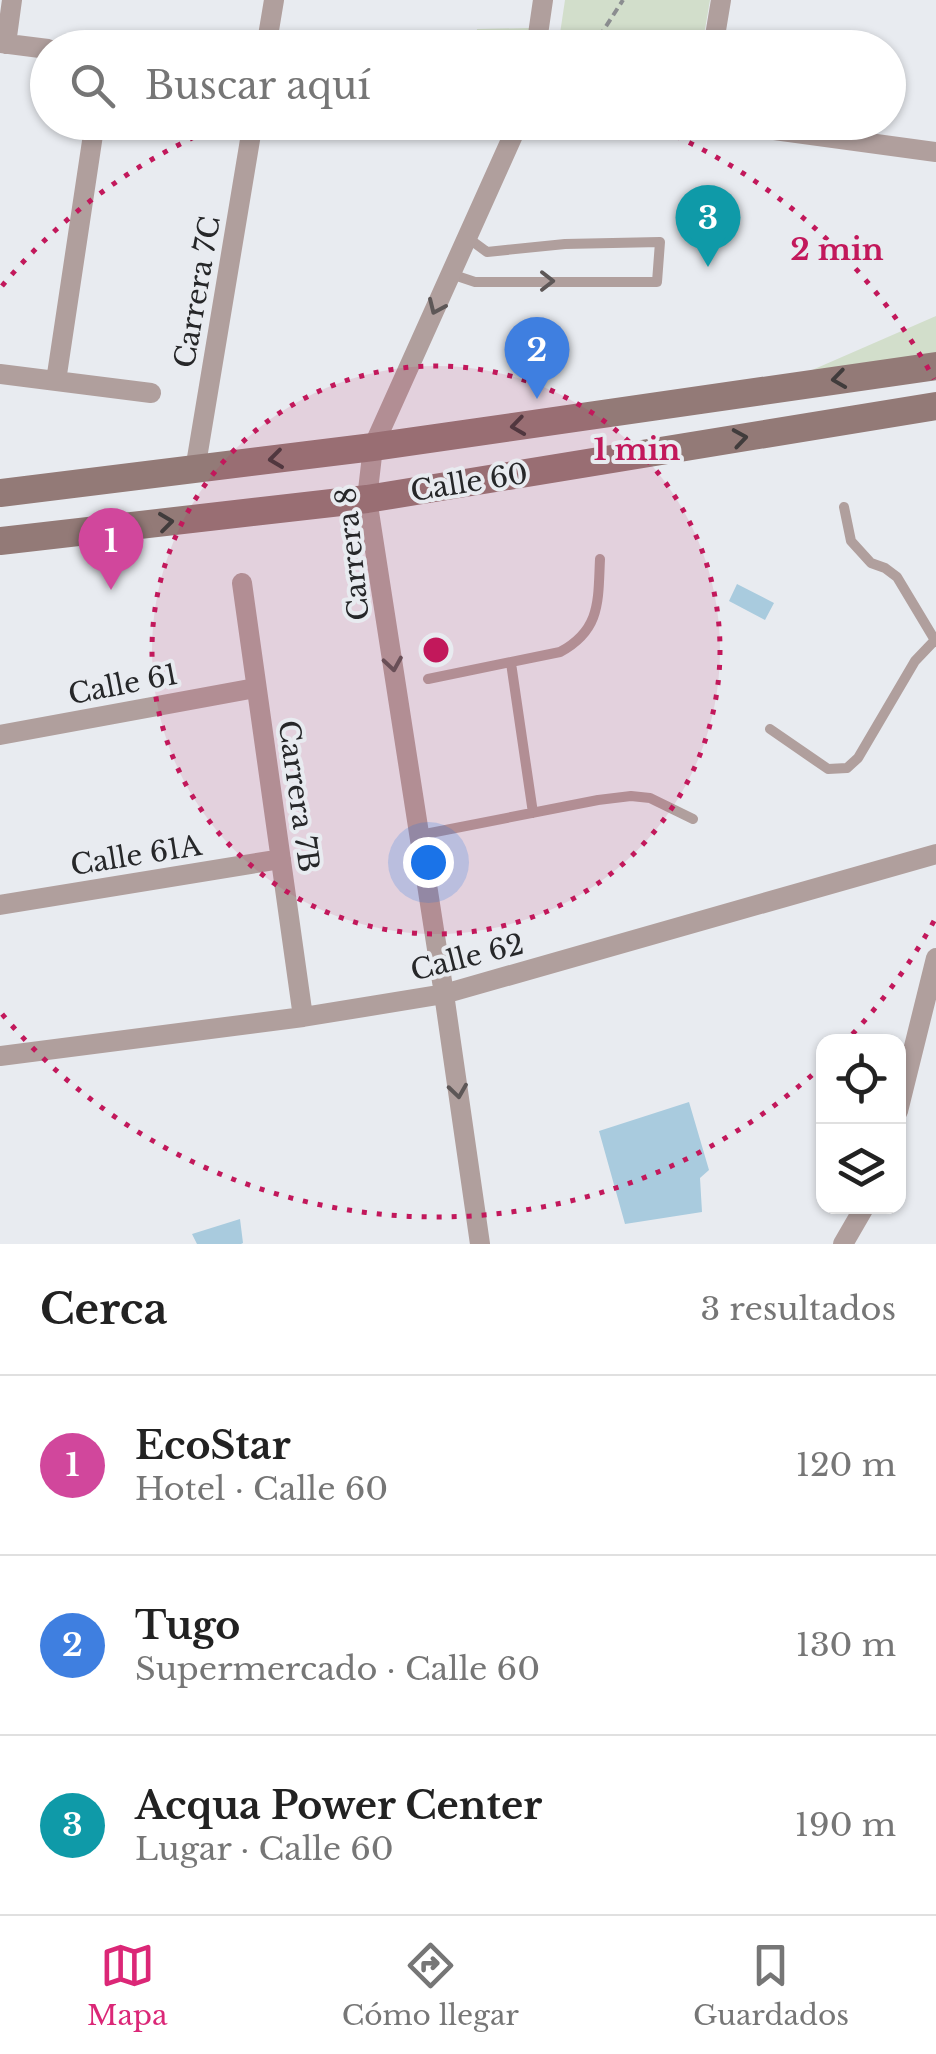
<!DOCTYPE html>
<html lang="es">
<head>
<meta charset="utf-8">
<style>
	:root { --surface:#fff; --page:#f6f6f6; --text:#222; --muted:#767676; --line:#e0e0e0; --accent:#db2777 }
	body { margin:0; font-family:"Libre Baskerville",serif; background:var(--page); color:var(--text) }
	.controls { position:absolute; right:30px; bottom:30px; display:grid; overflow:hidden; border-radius:20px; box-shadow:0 2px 8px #0004 }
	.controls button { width:90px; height:90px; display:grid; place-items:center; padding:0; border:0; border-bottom:2px solid var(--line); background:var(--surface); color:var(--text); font:50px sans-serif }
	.you { position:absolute; left:428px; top:862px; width:35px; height:35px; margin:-25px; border:8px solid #fff; border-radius:50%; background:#1a73e8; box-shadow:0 0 0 15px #1a73e833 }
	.badge { display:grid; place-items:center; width:65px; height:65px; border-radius:50%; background:var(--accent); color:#fff; font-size:32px; font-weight:700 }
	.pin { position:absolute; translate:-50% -82px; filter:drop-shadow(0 2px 5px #0008) }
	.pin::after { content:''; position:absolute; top:52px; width:35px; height:30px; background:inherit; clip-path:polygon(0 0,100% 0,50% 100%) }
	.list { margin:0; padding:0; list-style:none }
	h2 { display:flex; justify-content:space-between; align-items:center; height:130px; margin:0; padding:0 40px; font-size:42px }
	h2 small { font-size:32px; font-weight:400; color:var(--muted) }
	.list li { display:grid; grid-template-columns:65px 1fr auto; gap:30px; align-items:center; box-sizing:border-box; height:180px; padding:0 40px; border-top:2px solid var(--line) }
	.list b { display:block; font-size:38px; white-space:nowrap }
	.list p { margin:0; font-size:32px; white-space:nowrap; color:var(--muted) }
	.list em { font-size:32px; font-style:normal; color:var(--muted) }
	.icon { flex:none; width:55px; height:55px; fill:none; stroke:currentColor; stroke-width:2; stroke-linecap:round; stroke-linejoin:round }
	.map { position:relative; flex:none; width:936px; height:1244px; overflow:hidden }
	.search { position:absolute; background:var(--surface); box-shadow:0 2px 8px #0004; left:30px; right:30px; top:30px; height:110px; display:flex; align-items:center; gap:25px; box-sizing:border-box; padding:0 35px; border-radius:55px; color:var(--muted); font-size:38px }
	.sheet { height:670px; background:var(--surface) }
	nav { display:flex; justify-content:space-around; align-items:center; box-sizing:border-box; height:140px; border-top:2px solid var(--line); background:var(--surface); font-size:28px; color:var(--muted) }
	nav a { display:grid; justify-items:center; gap:5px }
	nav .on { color:var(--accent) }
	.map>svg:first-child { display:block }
	.green { fill:#d2decb }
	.water { fill:#a9cbde }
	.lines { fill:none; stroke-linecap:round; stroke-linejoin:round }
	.path { stroke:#8b8d90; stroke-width:4; stroke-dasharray:8 5; stroke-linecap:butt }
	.lane { stroke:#b09f9d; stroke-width:10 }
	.street { stroke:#b09f9d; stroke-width:20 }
	.secondary { stroke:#937a77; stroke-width:28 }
	.oneway { stroke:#5d5757 }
	.oneway2 { stroke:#413c3c }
	.ring { fill:none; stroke:#c2185b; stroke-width:5; stroke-dasharray:5 10 }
	.labels { text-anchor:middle; stroke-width:8; stroke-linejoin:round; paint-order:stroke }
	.street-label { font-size:28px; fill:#262729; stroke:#e8ebf0 }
	.centre { fill:#c2185b; stroke:#e8ebf0; stroke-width:5 }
	.ring-label { font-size:30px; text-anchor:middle; font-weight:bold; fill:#c2185b; stroke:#e8ebf0; stroke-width:8; stroke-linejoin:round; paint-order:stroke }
</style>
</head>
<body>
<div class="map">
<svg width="936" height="1244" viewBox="0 0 936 1244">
	<rect width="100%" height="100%" fill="#e8ebf0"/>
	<path class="green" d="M565,0H710L702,47H558Z
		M529,28L527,47L475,48L477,29Z
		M936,316V355L803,374Z"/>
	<path class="water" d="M737,584L774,603L765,620L729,601Z
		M689,1102L709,1170L700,1178L702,1212L625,1224L599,1131Z
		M240,1219L243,1243L241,1244H197L192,1234Z"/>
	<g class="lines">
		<path class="path" d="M592,48L623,0"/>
		<path class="lane" d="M451,274L475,282H657L660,242L565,244L487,252L468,238
			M844,507L851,541L871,563L885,568L897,577L936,642
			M511,663L533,813
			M428,679L560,652C601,630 598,601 600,559
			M770,729L828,769L847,768L858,758L915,661L936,639
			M420,835L598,800L631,796L650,798L693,819"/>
		<path class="street" d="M0,43L48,49
			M6,44L12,0
			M266,48L274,0
			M536,48L543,0
			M713,48L721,0
			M715,122L936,152
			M0,374L151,393
			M56,381L94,128
			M195,470L253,122
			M242,583L303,1017
			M0,735L255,688
			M0,905L281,859
			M0,1056L303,1017L444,994L936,854
			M898,1111L936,958
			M480,1244L444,994L367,499L373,447L519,122
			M843,1244L865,1206"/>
		<path class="secondary" d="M0,493L373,447L936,366
			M0,541L367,499L936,406"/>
	</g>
	<defs><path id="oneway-chevron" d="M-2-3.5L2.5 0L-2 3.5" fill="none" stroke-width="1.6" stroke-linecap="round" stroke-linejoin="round" transform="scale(2.5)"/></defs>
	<g class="oneway">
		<use href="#oneway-chevron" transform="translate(547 281)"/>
		<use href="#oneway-chevron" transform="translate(436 307) rotate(114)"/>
		<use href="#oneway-chevron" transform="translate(393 664) rotate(81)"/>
		<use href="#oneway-chevron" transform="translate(458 1091) rotate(82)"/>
	</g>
	<g class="oneway2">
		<use href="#oneway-chevron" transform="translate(839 379) rotate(172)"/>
		<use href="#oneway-chevron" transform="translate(518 426) rotate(172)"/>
		<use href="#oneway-chevron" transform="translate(740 438) rotate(-9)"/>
		<use href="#oneway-chevron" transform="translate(276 459) rotate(173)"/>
		<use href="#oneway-chevron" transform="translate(166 522) rotate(-7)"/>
	</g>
	<circle cx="436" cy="650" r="284" fill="#c2185b" fill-opacity=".12"/>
	<g class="ring">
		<circle cx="436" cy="650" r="284"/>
		<path d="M934 921A567 567 0 0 1 847 1040M823 1065A567 567 0 0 1 2 1014M2 286A567 567 0 0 1 224 124M648 124A567 567 0 0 1 934 379"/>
	</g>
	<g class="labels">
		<g class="street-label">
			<text transform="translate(197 292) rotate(-80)" y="10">Carrera 7C</text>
			<text transform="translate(469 482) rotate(-9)" y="10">Calle 60</text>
			<text transform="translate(352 554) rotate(-96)" y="10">Carrera 8</text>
			<text transform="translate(123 684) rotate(-11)" y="10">Calle 61</text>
			<text transform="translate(299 796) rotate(82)" y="10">Carrera 7B</text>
			<text transform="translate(136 855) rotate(-9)" y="10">Calle 61A</text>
			<text transform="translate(467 957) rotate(-14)" y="10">Calle 62</text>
		</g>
	</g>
	<circle cx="436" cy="650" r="15" class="centre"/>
	<g class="ring-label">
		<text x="837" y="260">2 min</text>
		<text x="637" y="460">1 min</text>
	</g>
</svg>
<div class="controls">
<button><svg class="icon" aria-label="locate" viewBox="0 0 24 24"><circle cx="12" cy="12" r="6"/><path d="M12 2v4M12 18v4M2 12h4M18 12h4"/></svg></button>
<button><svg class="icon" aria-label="layers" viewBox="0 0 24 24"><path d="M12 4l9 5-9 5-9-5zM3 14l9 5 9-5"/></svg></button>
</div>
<div class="you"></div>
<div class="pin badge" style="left:111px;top:590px;background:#d1479c">1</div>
<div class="pin badge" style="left:537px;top:399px;background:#3f7fe0">2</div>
<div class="pin badge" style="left:708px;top:267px;background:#0f9aa8">3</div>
<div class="search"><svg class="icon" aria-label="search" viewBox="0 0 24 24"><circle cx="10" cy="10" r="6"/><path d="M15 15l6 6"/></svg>Buscar aquí</div>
</div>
<section class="sheet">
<h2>Cerca<small>3 resultados</small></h2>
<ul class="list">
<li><span class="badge" style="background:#d1479c">1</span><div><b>EcoStar</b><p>Hotel · Calle 60</p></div><em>120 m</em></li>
<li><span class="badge" style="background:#3f7fe0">2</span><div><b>Tugo</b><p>Supermercado · Calle 60</p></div><em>130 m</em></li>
<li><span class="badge" style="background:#0f9aa8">3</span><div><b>Acqua Power Center</b><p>Lugar · Calle 60</p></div><em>190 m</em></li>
</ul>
</section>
<nav>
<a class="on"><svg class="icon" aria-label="map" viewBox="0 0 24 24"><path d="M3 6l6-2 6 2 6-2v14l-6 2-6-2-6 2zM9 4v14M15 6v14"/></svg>Mapa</a>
<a><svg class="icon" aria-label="directions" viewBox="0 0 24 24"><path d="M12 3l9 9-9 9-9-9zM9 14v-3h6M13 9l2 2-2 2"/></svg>Cómo llegar</a>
<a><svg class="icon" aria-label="saved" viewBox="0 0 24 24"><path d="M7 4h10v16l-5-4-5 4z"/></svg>Guardados</a>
</nav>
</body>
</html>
